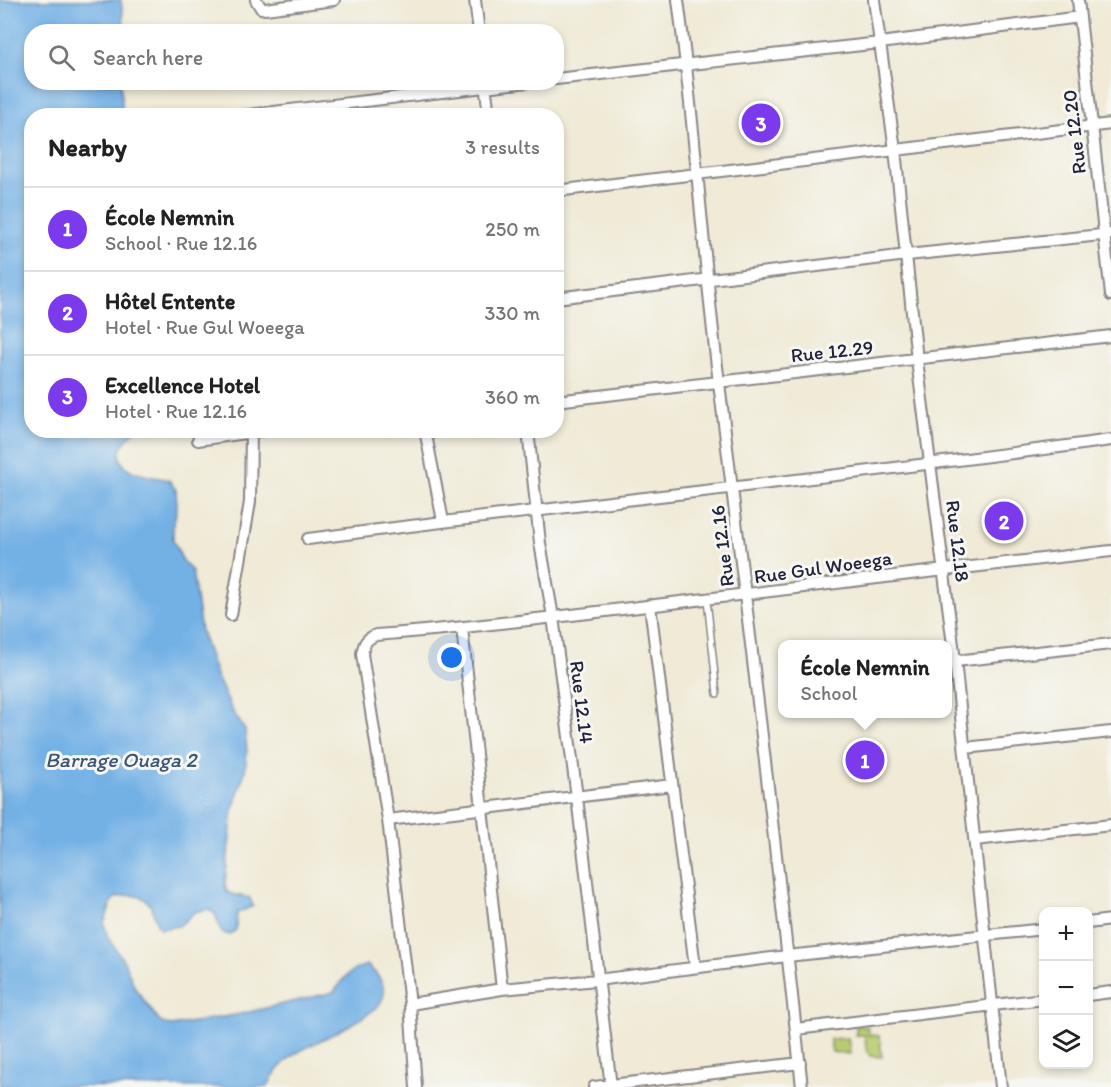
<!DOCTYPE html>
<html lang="en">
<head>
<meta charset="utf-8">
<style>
	:root { --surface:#fff; --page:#f6f6f6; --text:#222; --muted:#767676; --line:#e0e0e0; --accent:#7c3aed }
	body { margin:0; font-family:Itim,sans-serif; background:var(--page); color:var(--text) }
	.controls { position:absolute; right:18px; bottom:18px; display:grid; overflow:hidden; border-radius:12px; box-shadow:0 3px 9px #0003 }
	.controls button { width:54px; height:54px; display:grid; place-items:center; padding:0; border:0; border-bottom:2px solid var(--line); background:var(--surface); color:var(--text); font:30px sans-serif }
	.you { position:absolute; left:452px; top:658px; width:21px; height:21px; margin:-15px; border:4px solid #fff; border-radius:50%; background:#1a73e8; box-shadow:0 0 0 9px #1a73e833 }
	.badge { display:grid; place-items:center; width:39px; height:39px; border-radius:50%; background:var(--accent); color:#fff; font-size:20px; font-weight:700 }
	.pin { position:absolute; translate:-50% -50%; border:3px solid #fff; box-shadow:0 2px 6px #0006 }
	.popup { position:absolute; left:778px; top:640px; width:174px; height:78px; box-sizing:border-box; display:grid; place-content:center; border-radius:12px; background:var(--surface); filter:drop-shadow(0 2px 4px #0005); font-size:20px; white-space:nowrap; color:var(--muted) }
	.popup b { font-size:22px; color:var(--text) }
	.popup::after { content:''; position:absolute; left:50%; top:100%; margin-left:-12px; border:12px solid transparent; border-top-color:var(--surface) }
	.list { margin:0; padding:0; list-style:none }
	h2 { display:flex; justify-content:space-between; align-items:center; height:78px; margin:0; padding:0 24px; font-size:26px }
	h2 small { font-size:20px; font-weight:400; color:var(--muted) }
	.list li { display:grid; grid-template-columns:39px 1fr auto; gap:18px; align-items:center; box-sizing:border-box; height:84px; padding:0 24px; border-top:2px solid var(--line) }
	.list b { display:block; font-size:22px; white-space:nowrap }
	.list p { margin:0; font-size:20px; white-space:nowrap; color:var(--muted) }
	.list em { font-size:20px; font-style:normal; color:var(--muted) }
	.icon { flex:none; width:33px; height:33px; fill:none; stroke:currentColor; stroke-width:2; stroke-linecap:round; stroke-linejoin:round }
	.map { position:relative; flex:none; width:1111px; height:1087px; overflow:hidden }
	.search { position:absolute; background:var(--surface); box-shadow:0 3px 9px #0003; left:24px; top:24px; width:540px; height:66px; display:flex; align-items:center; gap:15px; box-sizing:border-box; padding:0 21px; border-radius:24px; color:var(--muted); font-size:22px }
	.panel { position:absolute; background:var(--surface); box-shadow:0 3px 9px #0003; left:24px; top:108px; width:540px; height:330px; border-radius:24px }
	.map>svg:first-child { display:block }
	.green { fill:#b9cd70; stroke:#6e7856; stroke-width:1.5 }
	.water { fill:#73b1e5; stroke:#4a6a90; stroke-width:1.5 }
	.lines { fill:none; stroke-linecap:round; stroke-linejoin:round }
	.lane-casing { stroke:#898688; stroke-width:8 }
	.street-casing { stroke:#898688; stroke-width:14 }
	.lane { stroke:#fff; stroke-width:5 }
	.street { stroke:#fff; stroke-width:10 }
	.labels { text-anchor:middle; stroke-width:6; stroke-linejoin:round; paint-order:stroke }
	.street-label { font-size:20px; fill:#22223b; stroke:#f6f6f2 }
	.water-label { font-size:21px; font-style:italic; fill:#3e5476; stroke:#f6f6f2 }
</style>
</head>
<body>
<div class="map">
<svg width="1111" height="1087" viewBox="0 0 1111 1087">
	<rect width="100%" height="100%" fill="#f6f6f2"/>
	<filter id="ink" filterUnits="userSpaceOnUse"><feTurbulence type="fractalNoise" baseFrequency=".0167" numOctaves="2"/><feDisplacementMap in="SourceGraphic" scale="12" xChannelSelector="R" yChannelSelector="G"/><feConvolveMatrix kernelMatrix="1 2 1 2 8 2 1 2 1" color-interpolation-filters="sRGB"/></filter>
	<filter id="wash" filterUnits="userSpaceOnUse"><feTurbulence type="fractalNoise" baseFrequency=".008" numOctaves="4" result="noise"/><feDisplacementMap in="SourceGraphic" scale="24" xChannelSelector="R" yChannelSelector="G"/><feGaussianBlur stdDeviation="1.35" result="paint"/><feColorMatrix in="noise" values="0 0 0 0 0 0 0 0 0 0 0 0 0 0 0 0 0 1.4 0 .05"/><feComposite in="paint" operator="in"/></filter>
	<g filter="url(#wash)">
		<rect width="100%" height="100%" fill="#f0ead6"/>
		<path class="green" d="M856,1026L868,1027L869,1035L879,1036L882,1057L870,1056L866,1048L865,1035H856Z
			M848,1038L850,1054L832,1052L830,1039Z"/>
		<path class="water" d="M0,0H121L124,24L122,31L32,32V82L121,83L122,108L125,115L32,116V430L135,431C131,436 123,442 121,449C113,474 153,476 169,480L176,490L177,509L173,525V540L183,561L192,571L201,631L216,675L233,712L245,730L247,751L245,771L233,809L225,883L227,892C235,896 241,895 250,898L253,906L237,913L236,930L230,935L222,933L215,914L208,909L195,912L179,926L160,929C155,922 155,915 151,907C144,892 126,894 113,899L104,923L108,938L124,961L135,988L160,1022L171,1026L240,1014L334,992C343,978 350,970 367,965C377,973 389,987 382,1000C373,1019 313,1042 294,1055C282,1063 273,1074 268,1087L0,1086Z"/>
	</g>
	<g filter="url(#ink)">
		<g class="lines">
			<g class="lane-casing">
				<path id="lane" d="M707,599L717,694"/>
			</g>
			<g class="street-casing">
				<path id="street" d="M256,0L261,8L265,9L334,0
					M475,0L479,32
					M678,0C695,127 703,255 719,383C748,617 777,852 802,1087
					M874,0L895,150L917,360L955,661L1001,1087
					M1078,0L1111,295
					M556,79L880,43L1080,17
					M485,83L489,116
					M239,116L528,82
					M556,191L1111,124
					M556,298L907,255L1111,234
					M556,401L1111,336
					M425,430L443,521
					M528,430L540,543L553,617L577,797L611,1087
					M198,440L266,430
					M308,539C575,504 844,477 1111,440
					M650,605L695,967
					M231,615L250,502L251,432
					M462,628L502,989
					M955,661L1111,644
					M965,748L1111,732
					M388,820L672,785
					M975,840L1111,825
					M1088,923L1111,920
					M1088,995L1111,992
					M410,1004L502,989L597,980L787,956L1044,929
					M796,1029L1044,999
					M416,1087L410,1004L388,820L362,654C364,643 366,639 376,635C467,628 557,617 647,606C802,587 956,568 1111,551
					M594,1087L800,1063"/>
			</g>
			<use href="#lane" class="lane"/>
			<use href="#street" class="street"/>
		</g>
	</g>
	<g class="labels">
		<g class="street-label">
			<text transform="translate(1074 132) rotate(-97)" y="7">Rue 12.20</text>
			<text transform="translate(832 351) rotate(-6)" y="7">Rue 12.29</text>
			<text transform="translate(958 541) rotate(83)" y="7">Rue 12.18</text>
			<text transform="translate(722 546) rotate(-97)" y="7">Rue 12.16</text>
			<text transform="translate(823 567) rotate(-8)" y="7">Rue Gul Woeega</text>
			<text transform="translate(582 702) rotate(83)" y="7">Rue 12.14</text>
		</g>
		<g class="water-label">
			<text x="121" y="767">Barrage Ouaga 2</text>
		</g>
	</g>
</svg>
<div class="controls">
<button>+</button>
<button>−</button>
<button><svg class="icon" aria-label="layers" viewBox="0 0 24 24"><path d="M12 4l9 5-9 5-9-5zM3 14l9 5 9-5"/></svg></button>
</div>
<div class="you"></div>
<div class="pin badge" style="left:865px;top:760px">1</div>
<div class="popup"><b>École Nemnin</b>School</div>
<div class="pin badge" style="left:1004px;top:521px">2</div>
<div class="pin badge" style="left:761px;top:123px">3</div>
<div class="search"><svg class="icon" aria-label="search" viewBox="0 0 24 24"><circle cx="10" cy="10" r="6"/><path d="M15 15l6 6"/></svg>Search here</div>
<section class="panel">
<h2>Nearby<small>3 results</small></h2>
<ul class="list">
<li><span class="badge">1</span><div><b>École Nemnin</b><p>School · Rue 12.16</p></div><em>250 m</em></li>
<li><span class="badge">2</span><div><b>Hôtel Entente</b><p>Hotel · Rue Gul Woeega</p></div><em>330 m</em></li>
<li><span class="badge">3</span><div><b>Excellence Hotel</b><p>Hotel · Rue 12.16</p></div><em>360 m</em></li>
</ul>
</section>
</div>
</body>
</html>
